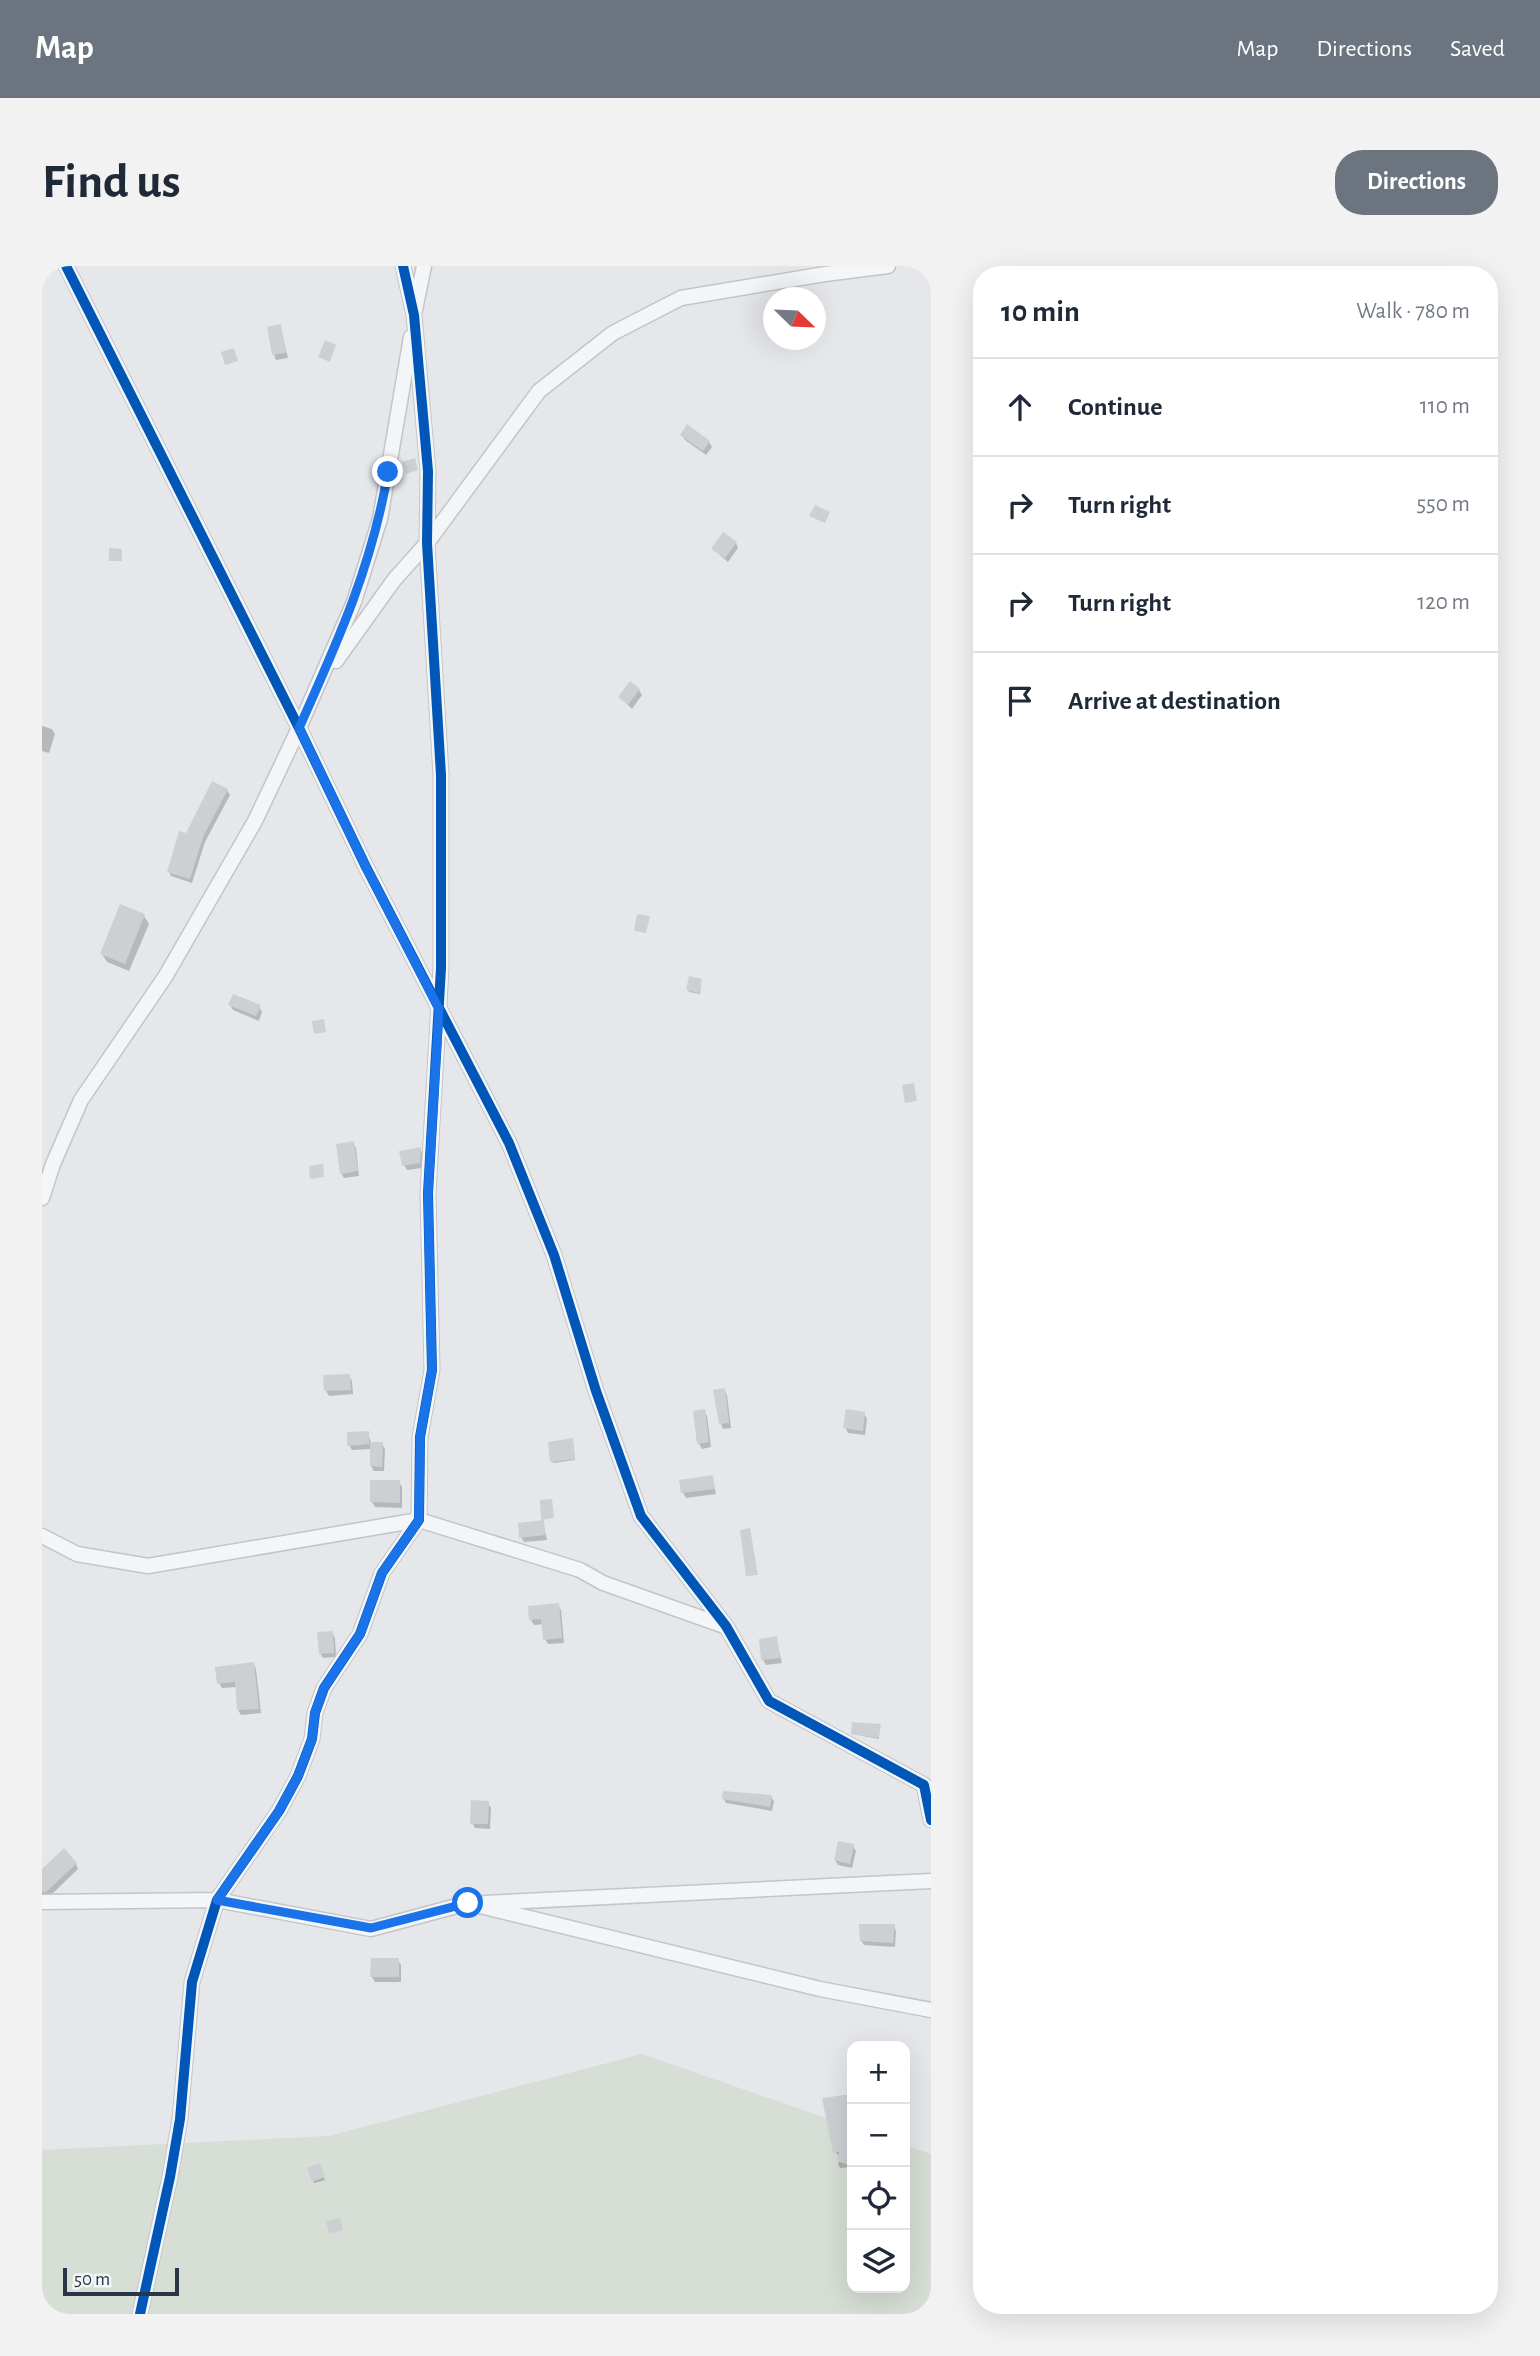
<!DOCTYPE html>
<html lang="en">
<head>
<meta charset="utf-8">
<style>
	:root { --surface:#fff; --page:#f2f2f3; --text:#1f2937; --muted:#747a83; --line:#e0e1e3; --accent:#6b747f }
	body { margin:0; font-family:"Alegreya Sans",sans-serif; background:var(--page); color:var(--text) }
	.controls { position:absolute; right:21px; bottom:21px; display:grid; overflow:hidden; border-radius:14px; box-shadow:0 7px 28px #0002 }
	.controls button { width:63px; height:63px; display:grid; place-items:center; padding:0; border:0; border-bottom:2px solid var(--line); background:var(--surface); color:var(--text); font:35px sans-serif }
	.compass { position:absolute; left:721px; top:21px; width:63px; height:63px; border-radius:50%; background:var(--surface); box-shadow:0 7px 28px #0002; rotate:113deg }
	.scale { position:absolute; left:21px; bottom:18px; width:116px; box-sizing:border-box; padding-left:7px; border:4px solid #2a3645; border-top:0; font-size:19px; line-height:24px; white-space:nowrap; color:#2a3645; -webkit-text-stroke:5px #f3f6f9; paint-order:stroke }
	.stop { position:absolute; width:21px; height:21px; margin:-16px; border:5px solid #1a73e8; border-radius:50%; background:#fff }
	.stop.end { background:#1a73e8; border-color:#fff; box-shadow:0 2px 7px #0008 }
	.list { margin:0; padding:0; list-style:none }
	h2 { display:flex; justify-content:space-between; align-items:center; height:91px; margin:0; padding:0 28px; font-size:30px }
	h2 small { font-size:23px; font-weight:400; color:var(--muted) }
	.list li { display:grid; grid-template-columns:46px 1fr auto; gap:21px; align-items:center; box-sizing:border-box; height:98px; padding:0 28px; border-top:2px solid var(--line) }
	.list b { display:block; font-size:26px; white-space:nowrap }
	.list em { font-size:23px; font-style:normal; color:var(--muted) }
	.icon { flex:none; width:38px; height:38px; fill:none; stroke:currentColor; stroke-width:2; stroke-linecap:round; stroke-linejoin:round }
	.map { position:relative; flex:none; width:889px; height:2048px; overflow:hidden; border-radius:28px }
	header { display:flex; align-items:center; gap:42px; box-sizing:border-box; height:98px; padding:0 35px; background:var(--accent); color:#fff }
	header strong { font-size:33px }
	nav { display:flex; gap:38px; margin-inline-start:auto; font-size:24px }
	.intro { display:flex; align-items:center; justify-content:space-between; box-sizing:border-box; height:168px; padding:0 42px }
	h1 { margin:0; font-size:49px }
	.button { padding:18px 32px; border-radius:28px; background:var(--accent); color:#fff; font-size:24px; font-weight:700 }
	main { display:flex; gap:42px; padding:0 42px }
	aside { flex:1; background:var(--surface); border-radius:28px; box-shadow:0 7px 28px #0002 }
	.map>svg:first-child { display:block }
	.green { fill:#d6ded5 }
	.shadow { fill:#0003 }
	.building { fill:#cdd0d3 }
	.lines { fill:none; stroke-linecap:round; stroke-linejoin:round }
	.minor-casing { stroke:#c3c5c8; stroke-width:17 }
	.minor { stroke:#f4f5f7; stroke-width:14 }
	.cycleway-casing { stroke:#f3f6f9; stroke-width:15 }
	.cycleway { stroke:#0057b8; stroke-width:10 }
	.route { stroke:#1a73e8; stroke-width:9 }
</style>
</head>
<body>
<header>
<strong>Map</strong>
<nav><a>Map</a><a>Directions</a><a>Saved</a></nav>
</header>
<div class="intro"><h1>Find us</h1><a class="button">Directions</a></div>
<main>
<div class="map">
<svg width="889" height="2048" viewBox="0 0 889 2048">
	<rect width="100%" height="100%" fill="#e5e7ea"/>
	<path class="green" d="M600,1788L810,1861V2022H863V1879L889,1888V2048H0V1884L287,1870Z"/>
	<path class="shadow" d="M238,60L246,92L234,94L232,89Z
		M640,169L667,176L670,181L664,189L643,174Z
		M694,277L696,282L686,296L671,283Z
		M597,424L600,429L590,443L578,431Z
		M0,460L10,463L13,468L7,487L0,485Z
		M185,524L188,529L163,576L150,617L129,610L127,605L145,569Z
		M102,650L107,658L87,705L65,696L60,688Z
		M659,715L658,728L647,726L646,724Z
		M188,739L217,741L220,746L217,755L191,744Z
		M311,877L314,882L317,910L302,912L299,907Z
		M378,883L381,888L380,902L365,904L362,899Z
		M307,1110L310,1115L311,1128L287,1130L284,1125Z
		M682,1124L685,1129L689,1162L681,1163L679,1158Z
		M662,1145L665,1150L669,1181L660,1183L657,1178Z
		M822,1148L825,1153L823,1169L806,1167L803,1161Z
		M326,1167L329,1177L340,1178L343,1183L342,1205H332L329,1200L330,1183L310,1184L307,1179Z
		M531,1176L533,1194L511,1197L510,1195Z
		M670,1211L674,1228L644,1232L641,1227Z
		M357,1216L360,1221V1242L333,1241L330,1236Z
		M501,1256L505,1274L482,1276L479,1271Z
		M516,1339L519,1344L522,1377L506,1378L503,1373L502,1358L492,1359L489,1354Z
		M290,1367L293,1372L294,1391L281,1392L278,1387Z
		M734,1372L740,1397L724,1399L721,1394L719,1374Z
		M211,1398L214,1403L219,1447L199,1449L196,1444L195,1421L180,1422L177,1417Z
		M837,1460V1473L810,1468Z
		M729,1531L732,1535L730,1545L684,1537L682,1533Z
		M446,1537L449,1542L448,1563L433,1562L430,1557Z
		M811,1580L814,1585L810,1602L796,1599L793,1594Z
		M34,1598L36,1603L7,1631H2L0,1629V1606Z
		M852,1660L854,1665L853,1681L822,1679L819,1674Z
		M356,1694L359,1699V1716H333L330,1711Z
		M810,1830V1901L798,1902L796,1898L798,1891L793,1886L782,1833Z
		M277,1899L283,1914L272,1917L271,1915Z"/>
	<path class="building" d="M239,58L244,87L230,89L225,61Z
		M283,74L294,79L288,96L276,91Z
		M192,82L196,95L183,99L179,86Z
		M645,158L668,175L661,185L638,169Z
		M373,192L376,204L364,208L360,196Z
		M773,239L788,246L783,257L767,250Z
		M681,266L695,276L683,292L669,283Z
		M67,282L80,283V295H67Z
		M588,415L598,423L586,439L576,431Z
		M170,515L186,523L161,571L148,613L125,606L137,565L144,567Z
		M78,638L103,648L83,698L58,688Z
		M595,648L608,650L604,667L592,665Z
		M647,710L660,713L657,727L644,724Z
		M191,728L219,739L214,750L186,739Z
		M282,753L284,766L272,768L270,755Z
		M872,817L875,835L863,837L860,819Z
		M312,875L316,905L298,908L294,878Z
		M379,881L378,897L360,900L357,885Z
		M281,898L282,911L268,913L267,900Z
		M308,1108L309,1124L282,1125L281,1109Z
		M683,1122L687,1157L677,1158L671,1124Z
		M663,1143L667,1176L655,1178L651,1145Z
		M804,1143L823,1146L821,1165L801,1162Z
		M327,1165V1178L305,1180V1166Z
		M531,1172L533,1193L508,1196L506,1176Z
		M328,1176H341L340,1201L328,1200Z
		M671,1209L673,1223L639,1227L637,1214Z
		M328,1214H358V1237L328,1236Z
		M510,1233L512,1252L499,1254L498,1234Z
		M502,1254L503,1269L477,1272L476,1257Z
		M708,1262L716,1309L704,1310L698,1264Z
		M517,1337L520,1372L501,1374L499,1353L487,1354L486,1340Z
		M291,1365L292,1387L277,1388L275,1366Z
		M735,1370L738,1392L719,1394L717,1373Z
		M212,1396L217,1443L195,1444L193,1416L175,1418L173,1401Z
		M810,1456L839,1458L837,1472L809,1468Z
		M681,1525L730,1529L728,1541L680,1533Z
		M429,1534L447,1535L446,1558H428Z
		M796,1575L812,1578L808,1598L792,1594Z
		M22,1582L35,1597L4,1626H0V1603Z
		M817,1658H853L851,1677L818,1675Z
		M329,1692H357V1711H328Z
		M810,1828V1900L795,1895L797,1886L791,1887L780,1832Z
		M278,1897L283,1911L270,1916L265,1902Z
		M298,1952L301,1964L287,1968L284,1955Z"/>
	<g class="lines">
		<g class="minor-casing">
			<path id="minor" d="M24,0L257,462L324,601L467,877L512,989L554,1125L599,1250L684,1360L727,1435L882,1519L889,1554
				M373,44L382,0
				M294,395L352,314L385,277L497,125L571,67L639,32L783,8L846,0
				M0,932L11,898L39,834L123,711L213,555L257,462L312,336L338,253L369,71
				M0,1270L35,1288L106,1300L377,1254L538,1304L561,1317L682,1360
				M0,1636L175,1634L329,1663L426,1637L778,1723L889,1744
				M443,1637L889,1615
				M98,2048L128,1911L138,1853L150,1716L175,1634L237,1545L256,1510L270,1473L273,1447L282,1422L318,1368L340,1307L377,1254L378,1171L390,1104L386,927L399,702V509L385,277L386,205L372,49L361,0"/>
		</g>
		<use href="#minor" class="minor"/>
		<g class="cycleway-casing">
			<path id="cycleway" d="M24,0L257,462L324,601L467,877L512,989L554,1125L599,1250L684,1360L727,1435L882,1519L889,1554
				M98,2048L128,1911L138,1853L150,1716L175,1634L237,1545L256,1510L270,1473L273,1447L282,1422L318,1368L340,1307L377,1254L378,1171L390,1104L386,927L399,702V509L385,277L386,205L372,49L361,0"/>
		</g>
		<use href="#cycleway" class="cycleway"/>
	</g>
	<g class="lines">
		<path class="route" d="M346,206C330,300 296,375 257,462L324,601L397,743L386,927L390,1104L378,1171L377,1254L340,1307L318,1368L282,1422L273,1447L270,1473L256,1510L237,1545L175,1634L329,1662L426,1637"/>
	</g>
</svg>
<div class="controls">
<button>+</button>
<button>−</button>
<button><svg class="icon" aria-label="locate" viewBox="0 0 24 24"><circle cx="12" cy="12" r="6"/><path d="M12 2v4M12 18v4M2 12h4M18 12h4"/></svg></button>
<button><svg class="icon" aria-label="layers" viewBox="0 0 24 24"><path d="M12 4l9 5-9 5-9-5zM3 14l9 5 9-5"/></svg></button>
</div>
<svg class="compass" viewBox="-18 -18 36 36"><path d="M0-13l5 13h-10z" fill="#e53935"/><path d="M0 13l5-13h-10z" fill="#747a83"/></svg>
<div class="scale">50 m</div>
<div class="stop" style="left:426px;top:1637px"></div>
<div class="stop end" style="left:346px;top:206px"></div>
</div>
<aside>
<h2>10 min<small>Walk · 780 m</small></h2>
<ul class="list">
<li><svg class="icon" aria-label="ahead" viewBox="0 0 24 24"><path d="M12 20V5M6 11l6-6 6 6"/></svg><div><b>Continue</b></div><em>110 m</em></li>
<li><svg class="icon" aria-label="right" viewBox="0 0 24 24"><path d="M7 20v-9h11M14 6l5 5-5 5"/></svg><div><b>Turn right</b></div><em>550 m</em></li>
<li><svg class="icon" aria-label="right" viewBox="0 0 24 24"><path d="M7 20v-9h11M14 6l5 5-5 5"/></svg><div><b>Turn right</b></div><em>120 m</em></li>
<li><svg class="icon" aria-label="arrive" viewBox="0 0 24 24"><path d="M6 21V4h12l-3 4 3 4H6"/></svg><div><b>Arrive at destination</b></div></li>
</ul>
</aside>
</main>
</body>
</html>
